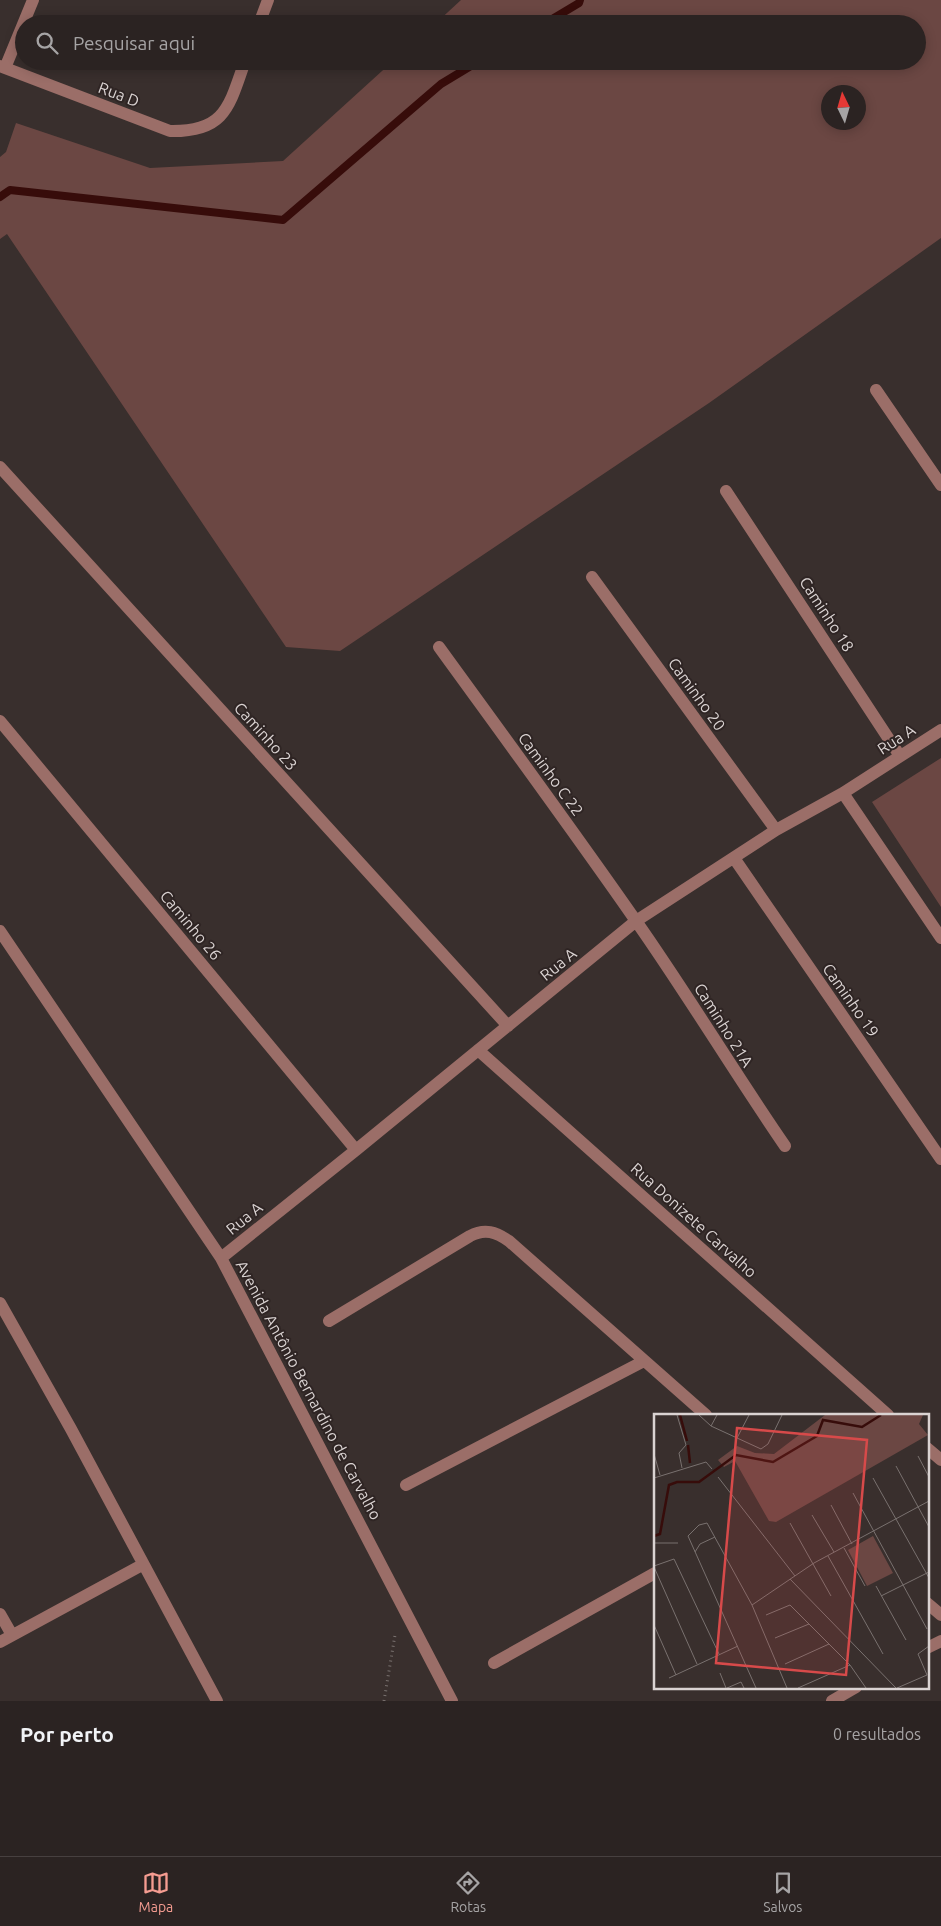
<!DOCTYPE html>
<html lang="pt">
<head>
<meta charset="utf-8">
<style>
	:root { --surface:#2b2322; --page:#372f2f; --text:#f1f3f6; --muted:#a6a4a5; --line:#474040; --accent:#f59c91 }
	body { margin:0; font-family:Ubuntu,sans-serif; background:var(--page); color:var(--text) }
	.compass { position:absolute; left:821px; top:85px; width:45px; height:45px; border-radius:50%; background:var(--surface); box-shadow:0 2px 12px #0003; rotate:355deg }
	.list { margin:0; padding:0; list-style:none }
	h2 { display:flex; justify-content:space-between; align-items:center; height:65px; margin:0; padding:0 20px; font-size:21px }
	h2 small { font-size:16px; font-weight:400; color:var(--muted) }
	.icon { flex:none; width:28px; height:28px; fill:none; stroke:currentColor; stroke-width:2; stroke-linecap:round; stroke-linejoin:round }
	.map { position:relative; flex:none; width:941px; height:1701px; overflow:hidden }
	.search { position:absolute; background:var(--surface); box-shadow:0 2px 12px #0003; left:15px; right:15px; top:15px; height:55px; display:flex; align-items:center; gap:12px; box-sizing:border-box; padding:0 18px; border-radius:28px; color:var(--muted); font-size:19px }
	.sheet { height:155px; background:var(--surface) }
	nav { display:flex; justify-content:space-around; align-items:center; box-sizing:border-box; height:70px; border-top:1px solid var(--line); background:var(--surface); font-size:14px; color:var(--muted) }
	nav a { display:grid; justify-items:center; gap:2px }
	nav .on { color:var(--accent) }
	.map>svg:first-child { display:block }
	.green { fill:#6b4743; fill-rule:evenodd }
	.lines { fill:none; stroke-linecap:round; stroke-linejoin:round }
	.stream { stroke:#370c0a; stroke-width:8 }
	.path { stroke:#79716f; stroke-width:3; stroke-dasharray:1 4; stroke-linecap:butt }
	.minor { stroke:#9b6e68; stroke-width:12 }
	.labels { text-anchor:middle; stroke-width:4; stroke-linejoin:round; paint-order:stroke }
	.street-label { font-size:16px; fill:#dad3d2; stroke:#2f2524 }
	.inset-river { fill:none; stroke:#370c0a; stroke-width:2.5 }
	.inset-road { fill:none; stroke:#79716f; stroke-width:1 }
	.view { fill:#d74a4a; fill-opacity:0.15; stroke:#d74a4a; stroke-width:2.5 }
	.inset-edge { fill:none; stroke:#dad3d2; stroke-width:2.5 }
</style>
</head>
<body>
<div class="map">
<svg width="941" height="1701" viewBox="0 0 941 1701">
	<rect width="100%" height="100%" fill="#392f2d"/>
	<path class="green" d="M461,0H941V238L709,403L340,651L286,647L7,234L0,239V157L6,152L16,123L150,168L283,161L393,61H917V24H435ZM828,92H858V122H828Z
		M941,758V907L872,802Z"/>
	<g class="lines">
		<path class="stream" d="M544,24L579,3L580,0
			M0,197L10,190L283,220L441,84L479,61"/>
		<path class="path" d="M384,1701L395,1635"/>
		<path class="minor" d="M259,24L268,0
			M0,66L170,131C225,132 229,107 245,61
			M5,68L33,0
			M876,390L941,485
			M0,467L508,1026
			M726,491L900,756
			M592,577L776,830
			M439,647C505,738 572,829 636,921C688,995 734,1072 785,1146
			M0,721L356,1150
			M843,793L941,938
			M734,858L941,1159
			M0,931L221,1258L452,1701
			M478,1050L888,1415
			M221,1258L356,1150L636,921L776,830L843,793L941,730
			M0,1303L71,1429L217,1701
			M329,1321L470,1236C485,1228 496,1232 509,1241L706,1415
			M927,1448L941,1460
			M406,1485L644,1361
			M927,1603L941,1615
			M0,1614L12,1635
			M0,1642L142,1565
			M927,1648L941,1641
			M494,1663L655,1573
			M832,1701L856,1687"/>
	</g>
	<g class="labels">
		<g class="street-label">
			<text transform="translate(119 94) rotate(21)" y="6">Rua D</text>
			<text transform="translate(827 614) rotate(57)" y="6">Caminho 18</text>
			<text transform="translate(697 694) rotate(54)" y="6">Caminho 20</text>
			<text transform="translate(266 736) rotate(48)" y="6">Caminho 23</text>
			<text transform="translate(896 739) rotate(-33)" y="6">Rua A</text>
			<text transform="translate(551 774) rotate(54)" y="6">Caminho C 22</text>
			<text transform="translate(191 925) rotate(50)" y="6">Caminho 26</text>
			<text transform="translate(558 964) rotate(-39)" y="6">Rua A</text>
			<text transform="translate(851 1000) rotate(55)" y="6">Caminho 19</text>
			<text transform="translate(724 1025) rotate(58)" y="6">Caminho 21A</text>
			<text transform="translate(244 1218) rotate(-39)" y="6">Rua A</text>
			<text transform="translate(694 1220) rotate(42)" y="6">Rua Donizete Carvalho</text>
			<text transform="translate(309 1390) rotate(62)" y="6">Avenida Antônio Bernardino de Carvalho</text>
		</g>
	</g>
	<g transform="translate(654 1414)">
		<rect width="275" height="275" fill="#392f2d"/>
		<path d="M171,1H269L265,10L274,21L122,108L115,107L81,47L70,53L64,46L83,32L101,39L120,40ZM219,122L239,159L213,172L194,136Z" fill="#6b4743"/>
		<path class="inset-river" d="M26,1L33,27M34,31L36,49M0,122L6,120L15,71L23,68H45L82,41L119,48L163,22L169,6L208,13L227,1"/>
		<path class="inset-road" d="M23,1L32,31L25,39L28,54M45,1L57,12M63,1L57,12L107,35L114,30L128,1M83,24L95,1M0,40L6,61M264,42L275,63M242,52L275,113M64,63L141,162M0,64L52,48L58,55M219,64L275,164M199,79L273,215M177,91L198,130M158,101L180,138M136,109L177,182M0,129H24M190,134L211,172M41,138L46,130L61,123M174,142L229,240M0,152L20,145L65,240M0,153L43,250M136,165L242,274M222,172L252,226M227,182L275,158M98,191L160,149L275,87M112,201L136,191L196,251L212,274M0,211L22,261M121,224L155,210M131,250L175,230M66,259L72,274M273,261L264,240L275,232M15,264L84,232M73,274L87,268L90,274M102,274L34,122L45,111L53,109L98,191L133,274M144,274L196,251M243,274L273,261"/>
		<path class="view" d="M83,14L213,26L192,261L62,249Z"/>
		<rect width="275" height="275" class="inset-edge"/>
	</g>
</svg>
<svg class="compass" viewBox="-18 -18 36 36"><path d="M0-13l5 13h-10z" fill="#e53935"/><path d="M0 13l5-13h-10z" fill="#a6a4a5"/></svg>
<div class="search"><svg class="icon" aria-label="search" viewBox="0 0 24 24"><circle cx="10" cy="10" r="6"/><path d="M15 15l6 6"/></svg>Pesquisar aqui</div>
</div>
<section class="sheet">
<h2>Por perto<small>0 resultados</small></h2>
<ul class="list">
</ul>
</section>
<nav>
<a class="on"><svg class="icon" aria-label="map" viewBox="0 0 24 24"><path d="M3 6l6-2 6 2 6-2v14l-6 2-6-2-6 2zM9 4v14M15 6v14"/></svg>Mapa</a>
<a><svg class="icon" aria-label="directions" viewBox="0 0 24 24"><path d="M12 3l9 9-9 9-9-9zM9 14v-3h6M13 9l2 2-2 2"/></svg>Rotas</a>
<a><svg class="icon" aria-label="saved" viewBox="0 0 24 24"><path d="M7 4h10v16l-5-4-5 4z"/></svg>Salvos</a>
</nav>
</body>
</html>
